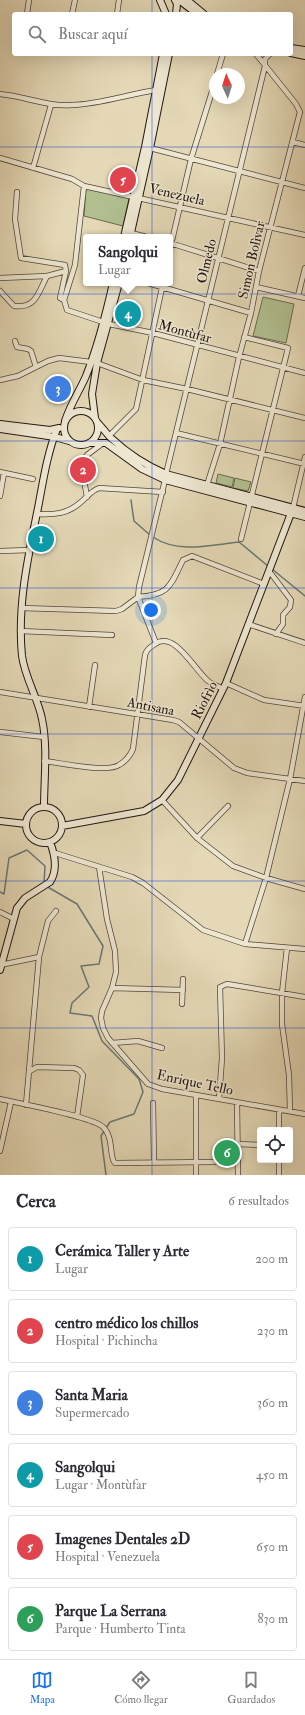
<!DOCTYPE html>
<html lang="es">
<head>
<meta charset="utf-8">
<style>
	:root { --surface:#fff; --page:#f2f2f3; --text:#2b2b33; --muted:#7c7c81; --line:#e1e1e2; --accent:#1a73e8 }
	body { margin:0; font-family:"IM FELL Double Pica",serif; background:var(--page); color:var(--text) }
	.controls { position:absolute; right:12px; bottom:12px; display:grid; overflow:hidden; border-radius:4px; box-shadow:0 4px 16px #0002 }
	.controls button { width:36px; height:36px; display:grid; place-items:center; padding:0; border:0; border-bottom:1px solid var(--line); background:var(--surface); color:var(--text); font:20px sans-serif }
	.compass { position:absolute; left:209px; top:68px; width:36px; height:36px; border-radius:50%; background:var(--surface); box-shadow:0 4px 16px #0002; rotate:356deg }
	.you { position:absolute; left:151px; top:610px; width:14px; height:14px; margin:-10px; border:3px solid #fff; border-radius:50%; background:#1a73e8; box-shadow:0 0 0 6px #1a73e833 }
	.badge { display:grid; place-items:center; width:26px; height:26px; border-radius:50%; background:var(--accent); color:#fff; font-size:13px; font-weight:700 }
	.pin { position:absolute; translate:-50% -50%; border:2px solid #fff; box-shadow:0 1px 4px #0006 }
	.popup { position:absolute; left:83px; top:234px; width:90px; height:52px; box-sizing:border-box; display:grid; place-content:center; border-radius:4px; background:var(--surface); filter:drop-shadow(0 1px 3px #0005); font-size:13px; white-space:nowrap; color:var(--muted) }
	.popup b { font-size:15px; color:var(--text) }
	.popup::after { content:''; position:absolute; left:50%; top:100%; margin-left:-8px; border:8px solid transparent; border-top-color:var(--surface) }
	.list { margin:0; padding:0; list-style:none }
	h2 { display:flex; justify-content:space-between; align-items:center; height:52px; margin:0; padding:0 16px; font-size:17px }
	h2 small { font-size:13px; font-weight:400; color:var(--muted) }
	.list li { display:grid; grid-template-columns:26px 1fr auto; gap:12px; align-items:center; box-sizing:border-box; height:64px; margin:0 8px 8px; padding:0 8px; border:1px solid var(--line); border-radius:4px }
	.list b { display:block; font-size:15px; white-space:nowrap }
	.list p { margin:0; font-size:13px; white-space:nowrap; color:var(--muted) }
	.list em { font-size:13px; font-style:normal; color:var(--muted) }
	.icon { flex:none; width:22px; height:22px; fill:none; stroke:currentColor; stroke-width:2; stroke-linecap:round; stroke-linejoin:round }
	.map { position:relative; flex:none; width:305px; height:1175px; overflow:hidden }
	.search { position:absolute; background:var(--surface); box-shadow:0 4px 16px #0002; left:12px; right:12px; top:12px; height:44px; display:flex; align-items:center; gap:10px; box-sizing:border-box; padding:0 14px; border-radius:4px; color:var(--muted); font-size:15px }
	.sheet { height:484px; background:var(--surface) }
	nav { display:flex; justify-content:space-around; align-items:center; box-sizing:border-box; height:56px; border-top:1px solid var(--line); background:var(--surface); font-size:11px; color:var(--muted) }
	nav a { display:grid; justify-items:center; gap:2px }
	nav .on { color:var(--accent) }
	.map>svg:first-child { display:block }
	.green { fill:#b1bf90; stroke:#6a6a50 }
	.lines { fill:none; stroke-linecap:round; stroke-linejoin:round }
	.stream { stroke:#687774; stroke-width:1.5 }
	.street-casing { stroke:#52463a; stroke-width:6 }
	.secondary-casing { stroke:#221611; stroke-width:8 }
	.street { stroke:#ede6d0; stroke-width:4.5 }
	.secondary { stroke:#ede6d0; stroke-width:6 }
	.grid { fill:none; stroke:#1d4ed8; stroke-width:1; stroke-opacity:0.55 }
	.labels { text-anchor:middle; stroke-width:3; stroke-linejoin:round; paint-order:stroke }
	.street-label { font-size:14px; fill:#221611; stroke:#ede6d0 }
</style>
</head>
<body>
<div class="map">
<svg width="305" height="1175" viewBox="0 0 305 1175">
	<rect width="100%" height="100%" fill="#e4d8b6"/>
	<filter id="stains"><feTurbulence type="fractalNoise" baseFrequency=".005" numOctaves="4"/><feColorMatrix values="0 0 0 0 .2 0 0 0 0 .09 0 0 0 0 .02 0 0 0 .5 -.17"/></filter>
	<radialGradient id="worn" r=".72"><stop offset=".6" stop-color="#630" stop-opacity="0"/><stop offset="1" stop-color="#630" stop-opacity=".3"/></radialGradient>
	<path class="green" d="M86,188L129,198L123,226L84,216Z
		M263,297L294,304L286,343L253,336Z
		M218,474L234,478L232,487L216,483Z
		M235,478L251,482L248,491L233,488Z
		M223,1145L232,1146L231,1160H222Z"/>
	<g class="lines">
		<path class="stream" d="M131,500L134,521L150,535
			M153,537C178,554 211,545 239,542L268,566
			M272,569L305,596
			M46,886L77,904L103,946L99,964L81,966L89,987L72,1003L70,1013L92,1016L102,1041L139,1079L143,1092L134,1114L110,1122L101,1136L106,1175
			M0,892L4,894L9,858L27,850L45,866L44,883"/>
		<g class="street-casing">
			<path id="street" d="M27,14L29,0
				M72,14L75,0
				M117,14L119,0
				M217,74L223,54
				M0,94C24,96 48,107 72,105C101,104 128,94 157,90
				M293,142L305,145
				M150,148L305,188
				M0,158L72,179L84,186L305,235
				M33,168L51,105
				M84,186L75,265L64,300L67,310L109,324L153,333L305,373
				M17,192L15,219L21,258L65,265L66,271
				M131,233L147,237
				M170,243L259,271
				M170,249L191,159L215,82
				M47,276L66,271L60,298L64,300
				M0,278L47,276C38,293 36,309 14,306L0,291
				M148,283L251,313
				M256,287L305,298
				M298,296L305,268
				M15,341L17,347L28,349L31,351L36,367
				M97,363L143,380L187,389L305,418
				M0,380L18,376L48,361L59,358L91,362
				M176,433L305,464
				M109,436L136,409L163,283
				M0,472L33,479
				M166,474L265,66V59L270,54
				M207,485L220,444L239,357L251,313L259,271L300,112L296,104L256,54
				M0,496L4,473
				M87,497L81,463L87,455L103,443
				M293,508L305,457
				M37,514C54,515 68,514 81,502C87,497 91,491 99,488L163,492
				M241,539L288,348L244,337
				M0,551L30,550
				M269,571L291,600L290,607L283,615V624L276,634
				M138,597C170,595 170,586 183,560L192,556L264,584
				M21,608L116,611L122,609L138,597
				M248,624L305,643
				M20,631L112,635
				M156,643L138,597L139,587L165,480
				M226,683L264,700L305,706
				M0,692L173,720L179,722L234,768L247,773L305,781
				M89,707L95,665
				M0,732L44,737
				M44,761C61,763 107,773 119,765C126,761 130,756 133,749L145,655C146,650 150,647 155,644C174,630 194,669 207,680C211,684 218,686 223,689
				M162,800L197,838L233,866L266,878L305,889
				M197,838L228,806
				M55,853L132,877L143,883L203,930L245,944L305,949
				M99,867L107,919L115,951L116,972L112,988L102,1011L101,1018L103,1028L108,1038L148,1084L162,1089L305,1114
				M0,912L14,919
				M245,944L266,878L290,779L305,697
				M287,948L282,993V1024L289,1075L290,1111
				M0,965L39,957
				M112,988L183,990
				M182,1004L183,979
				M112,1043L138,1041L162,1048
				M30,1071L37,1067L74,1068L79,1070L83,1075L77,1117
				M196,1095V1175
				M0,1099C18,1103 93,1117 103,1127C114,1137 109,1158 115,1163L214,1162
				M219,1099L222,1058L220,987L227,984L305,997
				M153,1103L154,1162
				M237,1103L238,1175
				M26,1105L39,957L48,921L56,911
				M279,1110V1130
				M237,1144L260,1145
				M0,1151L11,1102
				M279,1175V1160"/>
		</g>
		<g class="secondary-casing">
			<path id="secondary" d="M160,0L166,14
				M175,0L177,4L176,14
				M179,0L197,14
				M187,0L204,14
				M291,48L305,50
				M291,53L305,56
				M124,237L145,147L163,54
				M130,237L150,148L169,54
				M64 428a17 17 0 1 1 34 0a17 17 0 1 1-34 0Z
				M95,418L92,394L97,363L119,283
				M65,421C70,405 79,392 86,376C98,346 106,314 113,283
				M97,422C102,427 106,433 111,438C128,454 145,465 166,474L305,511
				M0,424L50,430L59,428
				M0,429L55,437L69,441
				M89,443H106L142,469L165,480L305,517
				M26 825a18 18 0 1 1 36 0a18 18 0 1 1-36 0Z
				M44,807C44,779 48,747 42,719C38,698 25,678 22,656C17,606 28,557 38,508C43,482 47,454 57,429
				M0,821L26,824
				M62,826L144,811L162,800L178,780L226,683L293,508
				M0,970L17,908L25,898L50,882C58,870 55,855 50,842"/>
		</g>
		<use href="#street" class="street"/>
		<use href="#secondary" class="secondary"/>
	</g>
	<path class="grid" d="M152,0V14M152,54V1175M0,147H305M0,294H305M0,441H305M0,588H305M0,734H305M0,881H305M0,1028H305"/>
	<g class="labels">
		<g class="street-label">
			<text transform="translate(177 194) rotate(13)" y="5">Venezuela</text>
			<text transform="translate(251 260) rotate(-77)" y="5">Simon Bolìvar</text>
			<text transform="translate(206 261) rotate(-76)" y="5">Olmedo</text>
			<text transform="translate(185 331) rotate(15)" y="5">Montùfar</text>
			<text transform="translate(204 700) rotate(-63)" y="5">Riofrìo</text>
			<text transform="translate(151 706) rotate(11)" y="5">Antisana</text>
			<text transform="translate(195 1082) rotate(12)" y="5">Enrique Tello</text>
		</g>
	</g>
	<rect width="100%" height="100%" filter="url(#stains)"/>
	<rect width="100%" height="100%" fill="url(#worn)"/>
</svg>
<div class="controls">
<button><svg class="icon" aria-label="locate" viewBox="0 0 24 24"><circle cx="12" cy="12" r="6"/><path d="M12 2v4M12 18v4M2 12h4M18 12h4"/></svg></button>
</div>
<svg class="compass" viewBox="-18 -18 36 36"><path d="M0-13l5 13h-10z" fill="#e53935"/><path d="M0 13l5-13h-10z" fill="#7c7c81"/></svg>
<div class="you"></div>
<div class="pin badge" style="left:41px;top:539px;background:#0f9aa8">1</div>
<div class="pin badge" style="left:83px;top:470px;background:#e0444e">2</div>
<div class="pin badge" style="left:58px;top:389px;background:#3f7fe0">3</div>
<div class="pin badge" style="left:128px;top:314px;background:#0f9aa8">4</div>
<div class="popup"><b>Sangolqui</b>Lugar</div>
<div class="pin badge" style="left:123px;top:180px;background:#e0444e">5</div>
<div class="pin badge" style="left:227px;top:1153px;background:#2e9e5b">6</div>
<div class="search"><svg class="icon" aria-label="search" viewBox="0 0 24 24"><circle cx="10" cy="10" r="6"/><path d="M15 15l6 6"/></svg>Buscar aquí</div>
</div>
<section class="sheet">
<h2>Cerca<small>6 resultados</small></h2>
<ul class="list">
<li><span class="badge" style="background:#0f9aa8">1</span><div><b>Cerámica Taller y Arte</b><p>Lugar</p></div><em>200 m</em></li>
<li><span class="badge" style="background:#e0444e">2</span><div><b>centro médico los chillos</b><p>Hospital · Pichincha</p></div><em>230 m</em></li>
<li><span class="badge" style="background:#3f7fe0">3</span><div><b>Santa Maria</b><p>Supermercado</p></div><em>360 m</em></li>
<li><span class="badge" style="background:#0f9aa8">4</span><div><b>Sangolqui</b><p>Lugar · Montùfar</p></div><em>450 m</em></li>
<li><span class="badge" style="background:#e0444e">5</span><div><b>Imagenes Dentales 2D</b><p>Hospital · Venezuela</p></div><em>650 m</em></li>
<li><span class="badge" style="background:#2e9e5b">6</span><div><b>Parque La Serrana</b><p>Parque · Humberto Tinta</p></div><em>830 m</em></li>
</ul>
</section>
<nav>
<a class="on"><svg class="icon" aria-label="map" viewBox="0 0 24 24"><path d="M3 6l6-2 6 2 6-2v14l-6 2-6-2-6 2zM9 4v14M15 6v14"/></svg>Mapa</a>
<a><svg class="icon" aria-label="directions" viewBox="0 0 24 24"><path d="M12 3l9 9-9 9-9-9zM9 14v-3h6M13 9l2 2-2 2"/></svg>Cómo llegar</a>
<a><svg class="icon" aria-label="saved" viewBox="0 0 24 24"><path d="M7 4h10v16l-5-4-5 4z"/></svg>Guardados</a>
</nav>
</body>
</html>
